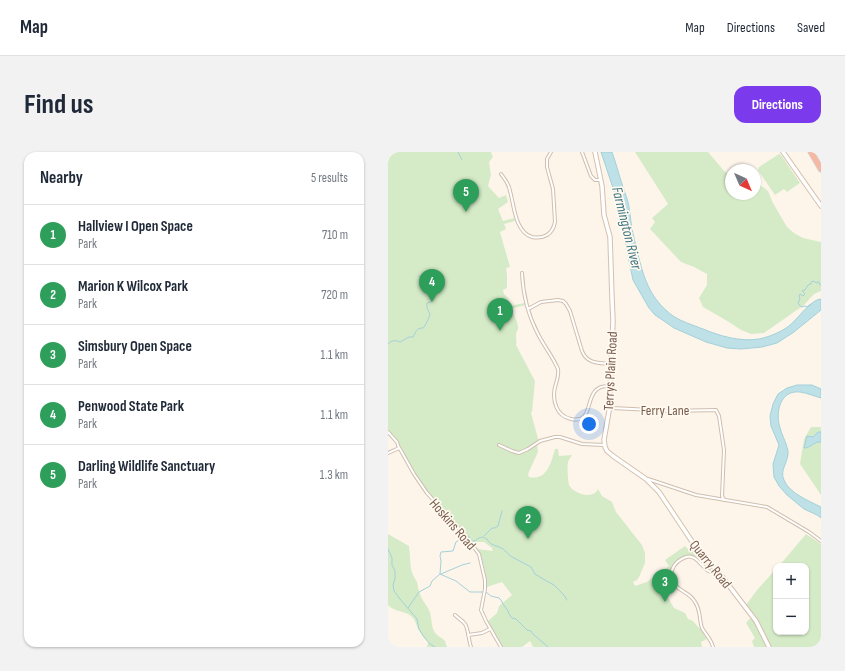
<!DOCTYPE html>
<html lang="en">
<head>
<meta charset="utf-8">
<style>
	:root { --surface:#fff; --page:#f2f2f3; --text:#1f2937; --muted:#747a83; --line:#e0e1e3; --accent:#7c3aed }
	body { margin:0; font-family:"Sofia Sans Condensed",sans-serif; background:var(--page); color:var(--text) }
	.controls { position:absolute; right:12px; bottom:12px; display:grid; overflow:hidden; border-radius:8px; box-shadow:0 1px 3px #0004 }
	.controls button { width:36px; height:36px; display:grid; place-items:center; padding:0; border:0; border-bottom:1px solid var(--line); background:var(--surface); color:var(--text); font:20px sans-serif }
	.compass { position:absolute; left:337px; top:12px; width:36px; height:36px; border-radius:50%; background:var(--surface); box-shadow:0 1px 3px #0004; rotate:136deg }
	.you { position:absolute; left:201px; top:272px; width:14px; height:14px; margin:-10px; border:3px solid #fff; border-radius:50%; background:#1a73e8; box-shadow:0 0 0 6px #1a73e833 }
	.badge { display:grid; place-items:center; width:26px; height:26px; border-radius:50%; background:var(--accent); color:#fff; font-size:13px; font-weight:700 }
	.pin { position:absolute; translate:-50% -33px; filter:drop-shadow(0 1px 2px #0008) }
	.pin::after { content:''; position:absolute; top:21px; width:14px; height:12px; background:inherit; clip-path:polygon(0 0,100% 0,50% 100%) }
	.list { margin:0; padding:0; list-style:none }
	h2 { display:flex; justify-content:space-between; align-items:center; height:52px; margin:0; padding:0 16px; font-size:17px }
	h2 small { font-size:13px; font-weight:400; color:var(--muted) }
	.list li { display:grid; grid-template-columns:26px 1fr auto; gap:12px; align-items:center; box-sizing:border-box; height:60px; padding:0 16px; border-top:1px solid var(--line) }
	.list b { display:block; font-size:15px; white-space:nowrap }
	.list p { margin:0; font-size:13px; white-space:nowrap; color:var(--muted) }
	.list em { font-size:13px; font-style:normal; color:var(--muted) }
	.map { position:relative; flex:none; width:433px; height:495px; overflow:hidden; border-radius:12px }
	header { display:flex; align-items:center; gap:24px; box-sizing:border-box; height:56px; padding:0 20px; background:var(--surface); border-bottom:1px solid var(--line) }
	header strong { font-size:19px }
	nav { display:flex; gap:22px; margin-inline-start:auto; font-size:14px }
	.intro { display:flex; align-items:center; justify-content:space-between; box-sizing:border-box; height:96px; padding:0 24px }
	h1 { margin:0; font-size:28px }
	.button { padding:10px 18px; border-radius:12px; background:var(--accent); color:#fff; font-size:14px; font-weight:700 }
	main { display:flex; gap:24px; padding:0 24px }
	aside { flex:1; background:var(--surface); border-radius:12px; box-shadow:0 1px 3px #0004 }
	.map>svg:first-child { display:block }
	.green { fill:#d5ebc7 }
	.water { fill:#bde1e7; stroke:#a3d0d9 }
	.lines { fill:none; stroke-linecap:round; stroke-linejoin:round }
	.stream { stroke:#a3d0d9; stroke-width:1 }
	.street-casing { stroke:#cfbeae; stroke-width:4 }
	.secondary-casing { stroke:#d5c0ae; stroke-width:5.5 }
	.highway-casing { stroke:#d9d1cd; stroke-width:7 }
	.street { stroke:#fff; stroke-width:2 }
	.secondary { stroke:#fff; stroke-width:3.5 }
	.highway { stroke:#f7b8a1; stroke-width:5 }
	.labels { text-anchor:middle; stroke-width:3.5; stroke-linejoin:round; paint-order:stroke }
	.street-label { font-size:14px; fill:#785c4c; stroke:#fff9f0 }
	.water-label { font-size:15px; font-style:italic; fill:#427984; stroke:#fff9f0 }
</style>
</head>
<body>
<header>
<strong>Map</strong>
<nav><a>Map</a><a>Directions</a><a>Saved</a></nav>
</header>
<div class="intro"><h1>Find us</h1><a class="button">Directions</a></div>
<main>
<aside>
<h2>Nearby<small>5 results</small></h2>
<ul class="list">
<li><span class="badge" style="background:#2e9e5b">1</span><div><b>Hallview I Open Space</b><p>Park</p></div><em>710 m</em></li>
<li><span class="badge" style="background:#2e9e5b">2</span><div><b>Marion K Wilcox Park</b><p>Park</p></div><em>720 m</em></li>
<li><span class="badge" style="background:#2e9e5b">3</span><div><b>Simsbury Open Space</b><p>Park</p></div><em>1.1 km</em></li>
<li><span class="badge" style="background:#2e9e5b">4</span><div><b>Penwood State Park</b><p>Park</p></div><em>1.1 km</em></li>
<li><span class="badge" style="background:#2e9e5b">5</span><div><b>Darling Wildlife Sanctuary</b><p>Park</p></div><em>1.3 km</em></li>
</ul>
</aside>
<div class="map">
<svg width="433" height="495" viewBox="0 0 433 495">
	<rect width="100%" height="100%" fill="#fdf5ea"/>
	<path class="green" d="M0,0H103L105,5L101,10L103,23L100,34L111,46L118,43L120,50L110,57L115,69L126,66L127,69L116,72L118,77L112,80L122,115L118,116L119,123V136L115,138C116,144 117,142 120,146C121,148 121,152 121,154L137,151L138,153L122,157C126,163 130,169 130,176C130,178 128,180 128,183C128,187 129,189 128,193L147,229L144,260L143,261L151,290L149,292L150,300L140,322L141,325C159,329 163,311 167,297H170L171,304L184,303C183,305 180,308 180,311C179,314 180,330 181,333C186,342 205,348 210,337L214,344L224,350L228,360L254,393L257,401V411L251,425L249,428L245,430L247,434L259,430L281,414L277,408L297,394L302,399L306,395L313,405L326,419C317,417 314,408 306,404C301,403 298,404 294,406C281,414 278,421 287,435L280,439L282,441L279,444L286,456L297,461L300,467L305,469L311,476H313L319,487L313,490L314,495H145L142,489L134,495H114L100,471V469L109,461L111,454L124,443L114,430L99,435C98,422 96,409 89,397L105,399L104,396L96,390H83L40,341L14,300L15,298L8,287L0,278Z
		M247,0H320L337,20L343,22V42H367V41L371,37V32L380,39L385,51L399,75L406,81L415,86L433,90V139L426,142L416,153L376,181L363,182L353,178L341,170L315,155L311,146L319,133V122L306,115L293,110L262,77L267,70L264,66L280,52Z
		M391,2L393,3L412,31L399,40L396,37L387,43L370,18L371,15Z
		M423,275H433V343L412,312L416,287Z
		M0,382L21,394C22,402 22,409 23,416C24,422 26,425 29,430C30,434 30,438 32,442C34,449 40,454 42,461C44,467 43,473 46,479C48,484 54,485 57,489C58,491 58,493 59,495H39L40,490C36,486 33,482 30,477C28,472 27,467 23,464C15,458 6,460 0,453Z
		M418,382L433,392V485L432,495H381L358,453L369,438L388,417V480H418V414H391Z
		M363,465L372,478L380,495H366L364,489L367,486L358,471Z"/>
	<path class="water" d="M213,0H224C228,11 231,23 235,35C237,41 240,48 241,55C242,60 242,65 243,70C244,80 247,89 249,99C256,126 261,146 285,164C294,170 305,173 315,177C332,184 352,190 371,187C381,185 393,180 401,174C410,167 422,148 433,147V158L406,180L389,191L374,195L353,197L339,196L318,190L286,176L276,169L267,163L261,156L245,128L234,76L230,51Z
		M409,233H424L433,237V246C426,244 419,241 412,240C393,238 388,258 391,272C393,282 398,289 400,299C401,310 391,318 396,328C401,341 421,349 433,355V366L429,363L416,357L399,343L391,334L386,325L385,312L391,293L383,274L382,264L385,252L390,242L399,236Z
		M430,280H433V290C426,289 423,296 416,296L419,284L425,285Z"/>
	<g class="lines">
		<path class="stream" d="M70,0L74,8
			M423,153H421L420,155L417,154L414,155L412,154L410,151L412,147L411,144L412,142L415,144L417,142L414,139L417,138L420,133L423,132V130L426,129L428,131H429V130H431L432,133H433
			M0,192C3,188 8,188 12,190L21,185H25C28,180 28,176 35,176C37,175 41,165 42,163C41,159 38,156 39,151L43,150L44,149C38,138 40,132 31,124
			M78,384H80L84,389H87C91,385 94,384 99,387C102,394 109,393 115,397C120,401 122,405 128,407L143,415L147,422L155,427L166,433L176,443L179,448
			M96,384L104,376H107L110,374L114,359
			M0,397L4,406V413L7,419V427L5,433L6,439L12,447L29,467L31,477L36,485L42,492L47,495
			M52,422L53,409L52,404L53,400L65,399L68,390L76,385
			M53,422L74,413L82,411
			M98,440L103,444L111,446L113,448L115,452L120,459L121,462L124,466L128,467L139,478L143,479L145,482L160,495
			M20,456L31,440L42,434L44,429L52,422L68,429L82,440H95"/>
		<g class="street-casing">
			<path id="street" d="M194,0L203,24L207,28H212
				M113,22C117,27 121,32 122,39C126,53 127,80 144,85C149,86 154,86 159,83C164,80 166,75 167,70L165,37L159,15V7L163,0
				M134,121C135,142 140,163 150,182C156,194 165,205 170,217C171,223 169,229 167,235C164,248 168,264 183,267C210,273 192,233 221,234
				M140,157L153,150L170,148L175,149L178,152L182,159L194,199C199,212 211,211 223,212
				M221,254L225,256L282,259L328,258L331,264L336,298L334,344L336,348
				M0,280L9,290L11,296L12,297L26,322L39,341L74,380L91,402L97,428V437L93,458L98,469L113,495
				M111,293L124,299L131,301L140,297L152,289L167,285H172L194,292L216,293
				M0,301L9,297L11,296
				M260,327L308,343L379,355L421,380L433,389
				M67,463C70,466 75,469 77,472C80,475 81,490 83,495
				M80,483L94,481L102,477
				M325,495C323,487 318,483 314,476C311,468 313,458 307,450C303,442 294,440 288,434C279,423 284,410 298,405C312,401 316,426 329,419"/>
		</g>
		<g class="secondary-casing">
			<path id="secondary" d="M207,0L214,34L216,63L222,85L224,146L225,169L222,238L221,259L216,288L217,295L219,299L225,304L258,327L271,340L313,403L329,418L368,469L381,495
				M395,0L433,54"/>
		</g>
		<g class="highway-casing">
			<path id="highway" d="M423,0L433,17"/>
		</g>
		<use href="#street" class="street"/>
		<use href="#secondary" class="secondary"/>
		<use href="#highway" class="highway"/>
	</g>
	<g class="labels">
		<g class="street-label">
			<text transform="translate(222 219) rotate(-87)" y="5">Terrys Plain Road</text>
			<text x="277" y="263">Ferry Lane</text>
			<text transform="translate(65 372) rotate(49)" y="5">Hoskins Road</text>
			<text transform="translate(323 412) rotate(51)" y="5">Quarry Road</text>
		</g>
		<g class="water-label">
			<text transform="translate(239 76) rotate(76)" y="5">Farmington River</text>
		</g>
	</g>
</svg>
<div class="controls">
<button>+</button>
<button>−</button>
</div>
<svg class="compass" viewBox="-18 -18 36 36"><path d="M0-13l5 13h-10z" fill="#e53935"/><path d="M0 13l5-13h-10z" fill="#747a83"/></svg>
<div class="you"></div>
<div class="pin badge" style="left:112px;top:179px;background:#2e9e5b">1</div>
<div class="pin badge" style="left:140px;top:387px;background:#2e9e5b">2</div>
<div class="pin badge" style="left:277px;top:450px;background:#2e9e5b">3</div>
<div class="pin badge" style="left:44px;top:150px;background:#2e9e5b">4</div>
<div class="pin badge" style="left:78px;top:60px;background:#2e9e5b">5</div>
</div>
</main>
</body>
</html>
